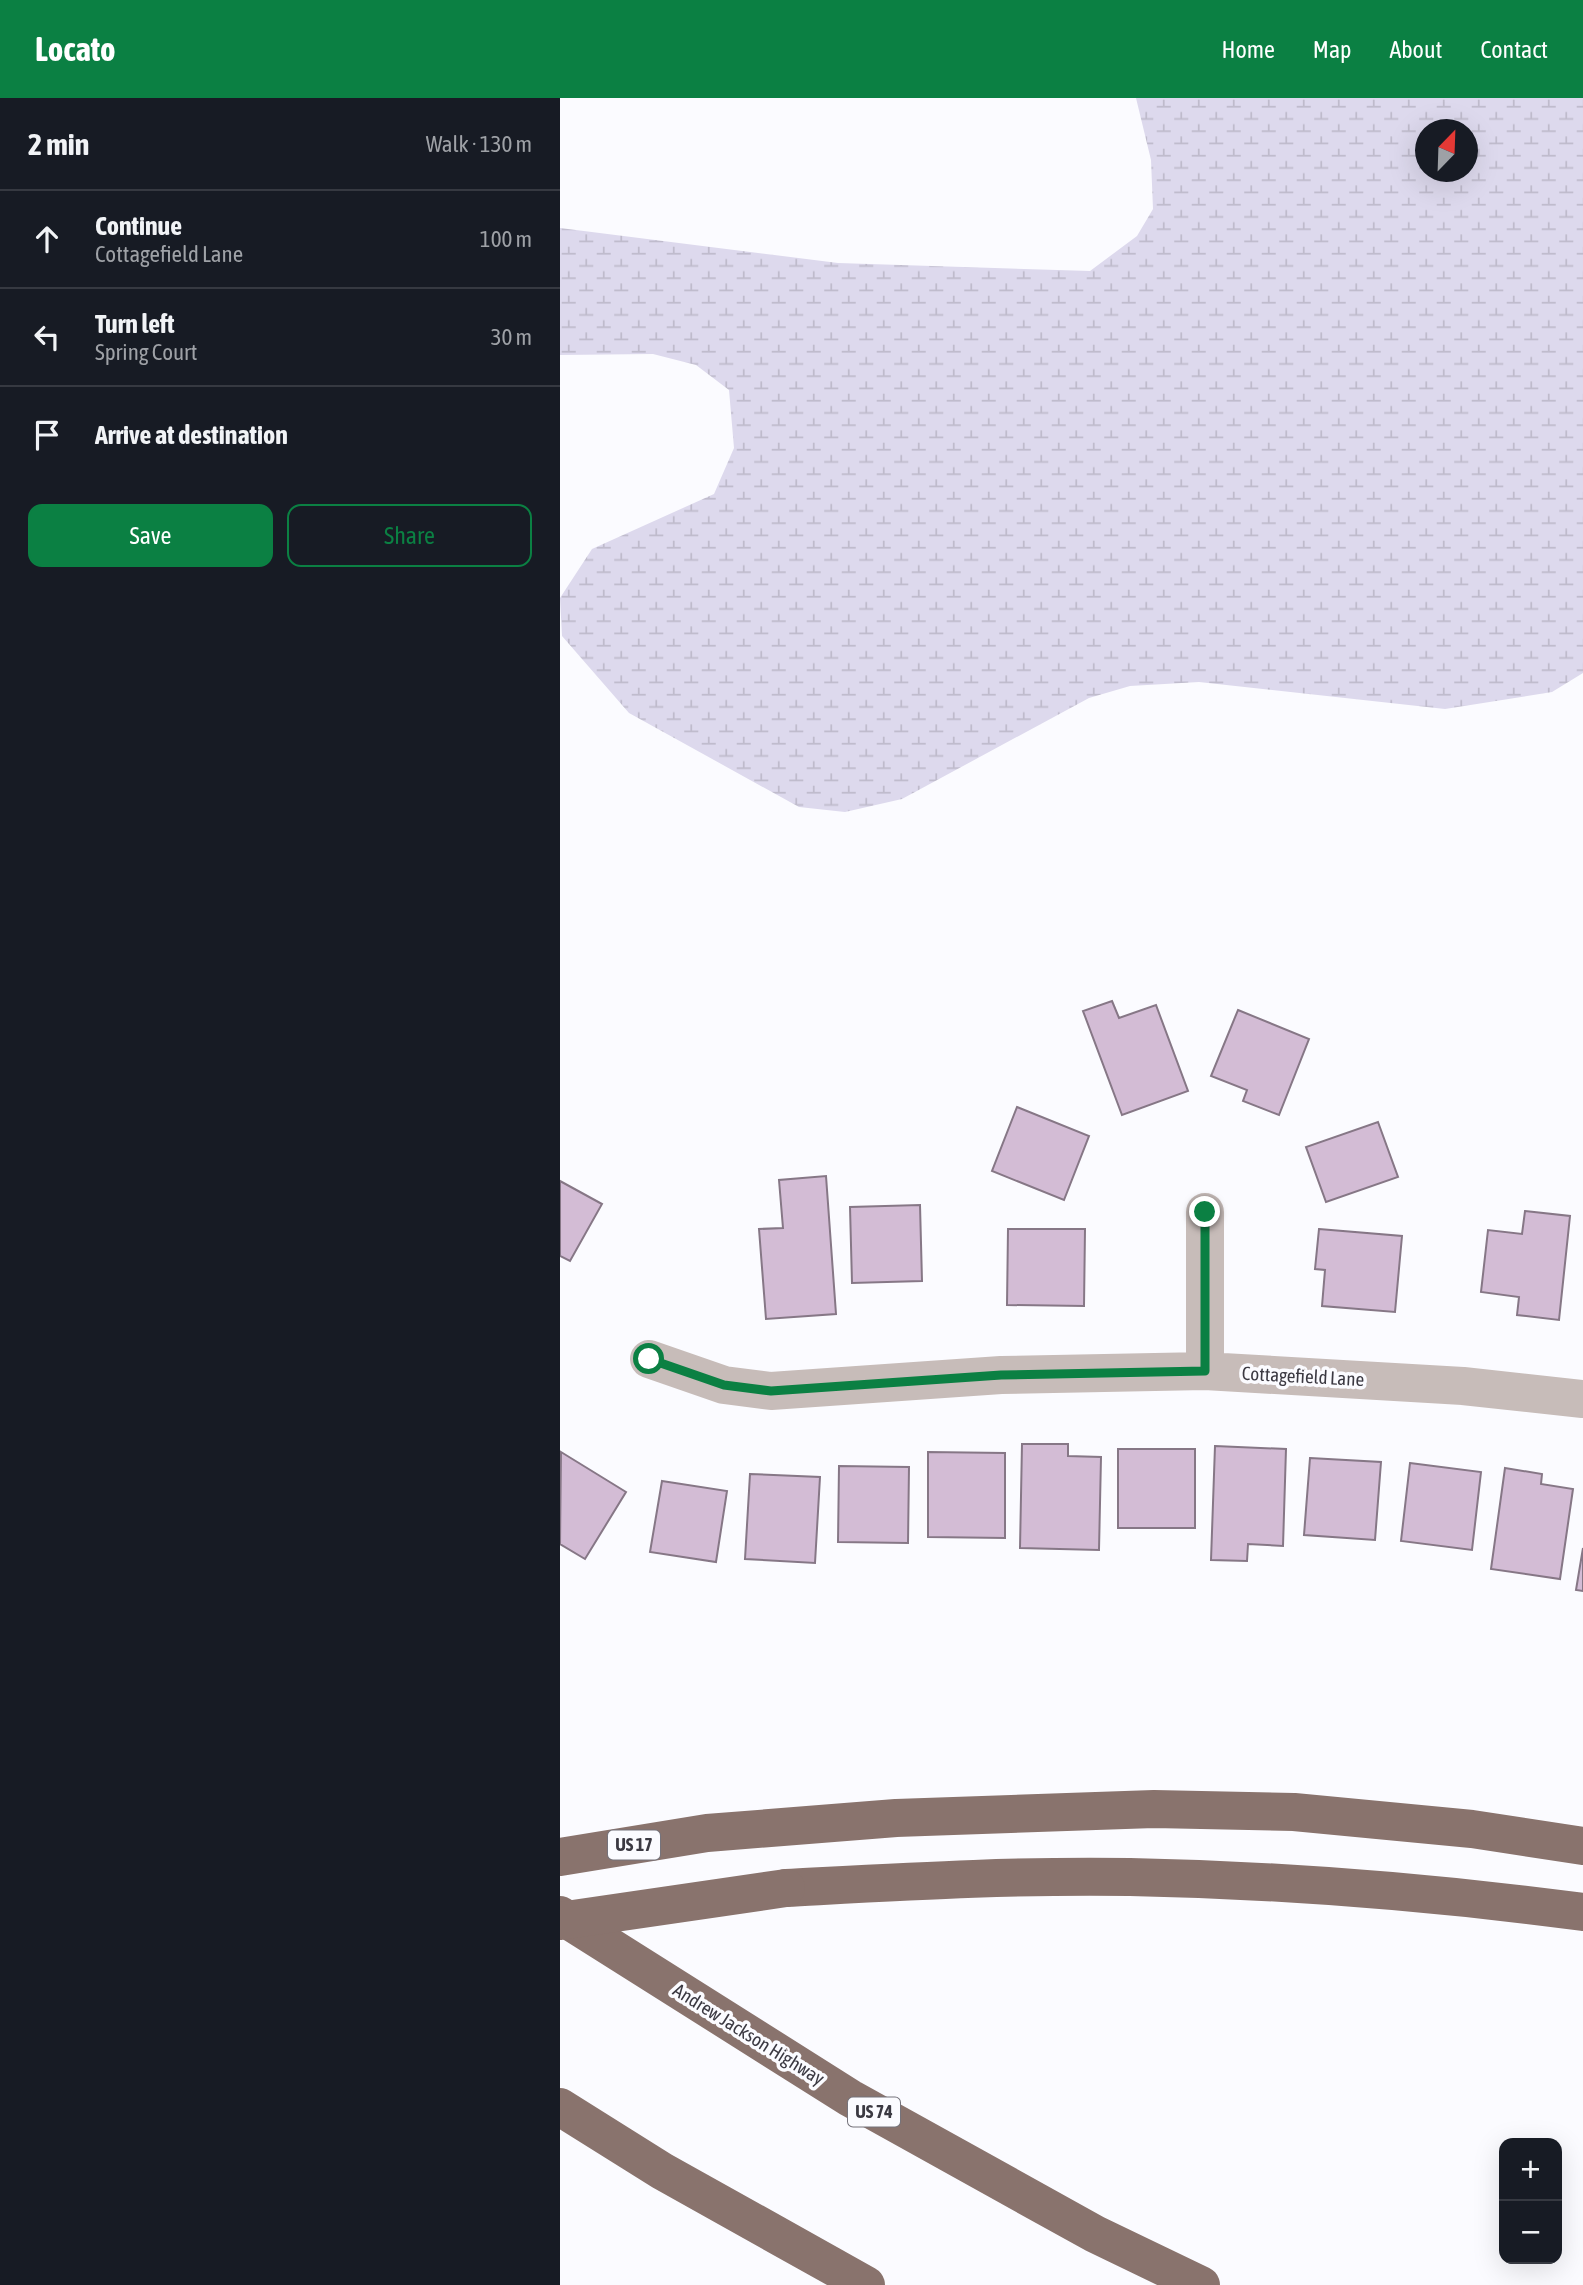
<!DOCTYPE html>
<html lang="en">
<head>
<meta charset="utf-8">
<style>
	:root { --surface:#171b24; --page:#242831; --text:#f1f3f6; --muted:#9ea1a6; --line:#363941; --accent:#0b8043 }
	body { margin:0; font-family:"Asap Condensed",sans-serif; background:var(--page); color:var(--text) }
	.controls { position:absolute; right:21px; bottom:21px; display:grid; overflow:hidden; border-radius:14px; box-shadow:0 7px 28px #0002 }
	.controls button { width:63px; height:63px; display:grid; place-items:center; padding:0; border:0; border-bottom:2px solid var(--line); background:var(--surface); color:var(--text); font:35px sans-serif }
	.compass { position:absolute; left:855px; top:21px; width:63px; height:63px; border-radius:50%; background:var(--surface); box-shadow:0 7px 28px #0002; rotate:23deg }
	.stop { position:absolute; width:21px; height:21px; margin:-16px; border:5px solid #0b8043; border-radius:50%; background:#fff }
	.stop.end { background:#0b8043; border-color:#fff; box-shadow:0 2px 7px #0008 }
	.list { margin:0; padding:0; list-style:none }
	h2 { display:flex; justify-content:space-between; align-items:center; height:91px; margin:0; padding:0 28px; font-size:30px }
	h2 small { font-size:23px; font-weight:400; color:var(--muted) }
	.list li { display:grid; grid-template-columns:46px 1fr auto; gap:21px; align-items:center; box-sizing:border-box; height:98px; padding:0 28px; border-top:2px solid var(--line) }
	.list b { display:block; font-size:26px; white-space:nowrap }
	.list p { margin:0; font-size:23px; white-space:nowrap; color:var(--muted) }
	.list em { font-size:23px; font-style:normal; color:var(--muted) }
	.actions { display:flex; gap:14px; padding:21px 28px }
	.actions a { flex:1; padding:16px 0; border:2px solid var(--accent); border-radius:14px; text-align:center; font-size:24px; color:var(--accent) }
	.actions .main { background:var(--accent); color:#fff }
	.icon { flex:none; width:38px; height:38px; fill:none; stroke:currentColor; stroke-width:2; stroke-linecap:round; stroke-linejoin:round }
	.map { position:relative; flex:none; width:1023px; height:2187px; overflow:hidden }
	header { display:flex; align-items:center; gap:42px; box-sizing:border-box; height:98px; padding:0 35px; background:var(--accent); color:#fff }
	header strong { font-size:33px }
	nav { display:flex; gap:38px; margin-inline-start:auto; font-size:24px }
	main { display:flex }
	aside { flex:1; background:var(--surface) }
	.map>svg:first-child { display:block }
	.wetland { fill:url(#wetland-marsh); fill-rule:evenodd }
	.building { fill:#d3bcd5; stroke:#867786; stroke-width:2 }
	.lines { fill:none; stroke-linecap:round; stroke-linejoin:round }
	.minor { stroke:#c7bcb9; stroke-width:38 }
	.highway { stroke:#89736d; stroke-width:38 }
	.highway-bridge { stroke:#89736d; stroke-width:38 }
	.route { stroke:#0b8043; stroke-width:9 }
	.labels { text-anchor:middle; stroke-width:7; stroke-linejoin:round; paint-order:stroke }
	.shield { fill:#fbfbff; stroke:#75737b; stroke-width:2 }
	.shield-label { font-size:18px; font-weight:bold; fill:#3b3942 }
	.street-label { font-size:19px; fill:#3b3942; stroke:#fbfbff }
</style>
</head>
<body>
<header>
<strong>Locato</strong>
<nav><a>Home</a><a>Map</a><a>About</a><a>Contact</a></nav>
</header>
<main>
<aside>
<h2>2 min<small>Walk · 130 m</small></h2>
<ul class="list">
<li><svg class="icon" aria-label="ahead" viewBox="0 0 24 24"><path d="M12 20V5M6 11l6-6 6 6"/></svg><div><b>Continue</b><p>Cottagefield Lane</p></div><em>100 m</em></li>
<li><svg class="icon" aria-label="left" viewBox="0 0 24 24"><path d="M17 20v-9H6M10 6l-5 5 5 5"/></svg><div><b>Turn left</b><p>Spring Court</p></div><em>30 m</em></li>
<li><svg class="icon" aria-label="arrive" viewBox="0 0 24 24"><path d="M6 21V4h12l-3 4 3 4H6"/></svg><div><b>Arrive at destination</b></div></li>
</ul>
<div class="actions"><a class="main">Save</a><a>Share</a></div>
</aside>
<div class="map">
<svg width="1023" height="2187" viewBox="0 0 1023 2187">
	<defs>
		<pattern id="wetland-marsh" width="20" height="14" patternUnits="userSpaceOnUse" patternTransform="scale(1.75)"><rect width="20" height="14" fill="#ddd9ed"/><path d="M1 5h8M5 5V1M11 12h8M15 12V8" fill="none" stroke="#bfbbcc"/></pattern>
	</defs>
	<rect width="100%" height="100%" fill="#fbfbff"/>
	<path class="wetland" d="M576,0H1023V575L992,594L885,611L639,584L570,588L529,600L342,701L285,714L239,709L69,615L2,538L0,500L32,451L154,396L174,350L169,292L136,267L93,256L0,257V130L278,165L530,173L577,138L593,111L591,62ZM866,32H908V74H866Z"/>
	<path class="building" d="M552,903L559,920L596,907L628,993L562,1017L523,913Z
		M678,912L749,941L719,1017L683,1003L687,992L651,978Z
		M457,1009L529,1038L504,1102L432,1073Z
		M818,1024L838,1079L766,1104L746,1049Z
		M266,1078L276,1216L206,1221L199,1131L223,1130L219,1082Z
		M0,1083L42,1106L10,1163L0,1158Z
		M360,1107L362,1183L292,1185L290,1109Z
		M965,1113L1010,1118L999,1222L957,1217L959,1199L921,1194L928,1132L962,1136Z
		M448,1131H525L524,1208L447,1207Z
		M759,1131L842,1138L835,1214L762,1208L765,1172L755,1171Z
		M462,1346H508V1358L541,1359L539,1452L460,1450Z
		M655,1348L726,1351L723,1448L688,1446L687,1463L651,1462Z
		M558,1351H635V1430H558Z
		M1,1354L66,1394L25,1461L0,1446Z
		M368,1354L445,1355V1440L368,1439Z
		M750,1360L821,1364L815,1442L744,1437Z
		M850,1365L921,1374L912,1452L841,1443Z
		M279,1368L349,1369L348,1445L278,1444Z
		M945,1370L982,1376L981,1386L1013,1391L1000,1481L931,1471Z
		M190,1376L260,1379L255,1465L185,1461Z
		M102,1383L167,1393L156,1464L90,1454Z
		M1023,1450V1493L1016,1492Z"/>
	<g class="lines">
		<path class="minor" d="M89,1261L164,1287L211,1293L441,1277L645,1273L903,1288L1023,1301
			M645,1273V1114"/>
		<path class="highway" d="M0,1759L147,1735L336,1720L594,1711L734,1714L912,1731L1023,1748
			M226,1790C340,1784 455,1777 570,1779C721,1782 873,1794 1023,1814
			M0,1817L290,2000L535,2136L641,2187
			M0,2009L102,2073L306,2187"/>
		<path class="highway-bridge" d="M0,1823L226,1790"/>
	</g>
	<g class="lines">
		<path class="route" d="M89,1261L164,1287L211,1293L441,1277L645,1273V1114"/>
	</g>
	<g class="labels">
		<g class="shield">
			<rect x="48" y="1732.5" width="52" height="29" rx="5"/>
			<rect x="288" y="1999.5" width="52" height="29" rx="5"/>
		</g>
		<g class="shield-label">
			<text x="74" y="1753">US 17</text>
			<text x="314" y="2020">US 74</text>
		</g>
		<g class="street-label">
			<text transform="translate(743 1278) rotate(3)" y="7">Cottagefield Lane</text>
			<text transform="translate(189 1936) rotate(32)" y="7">Andrew Jackson Highway</text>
		</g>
	</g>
</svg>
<div class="controls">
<button>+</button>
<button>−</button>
</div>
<svg class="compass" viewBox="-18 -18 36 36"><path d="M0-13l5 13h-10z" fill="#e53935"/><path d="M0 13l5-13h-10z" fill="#9ea1a6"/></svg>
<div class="stop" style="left:89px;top:1261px"></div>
<div class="stop end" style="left:645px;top:1114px"></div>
</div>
</main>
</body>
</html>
